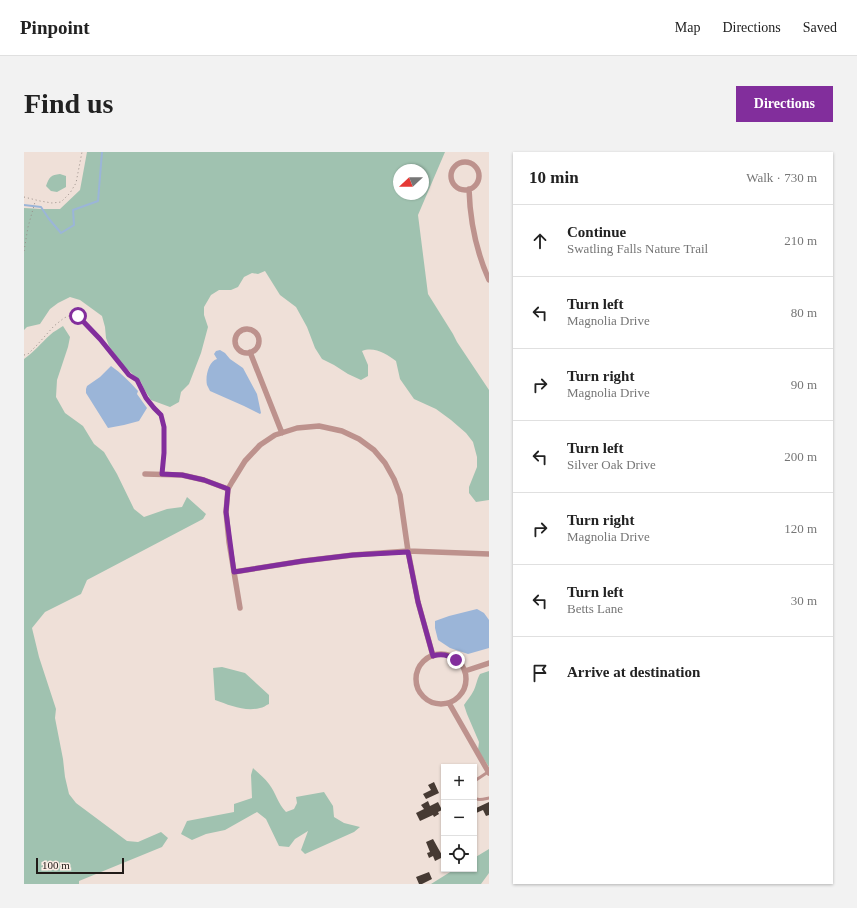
<!DOCTYPE html>
<html lang="en">
<head>
<meta charset="utf-8">
<style>
	:root { --surface:#fff; --page:#f2f2f2; --text:#222; --muted:#767676; --line:#e0e0e0; --accent:#822e9c }
	body { margin:0; font-family:"Times New Roman",serif; background:var(--page); color:var(--text) }
	.controls { position:absolute; right:12px; bottom:12px; display:grid; overflow:hidden; border-radius:0px; box-shadow:0 1px 3px #0004 }
	.controls button { width:36px; height:36px; display:grid; place-items:center; padding:0; border:0; border-bottom:1px solid var(--line); background:var(--surface); color:var(--text); font:20px sans-serif }
	.compass { position:absolute; left:369px; top:12px; width:36px; height:36px; border-radius:50%; background:var(--surface); box-shadow:0 1px 3px #0004; rotate:248deg }
	.scale { position:absolute; left:12px; bottom:10px; width:88px; box-sizing:border-box; padding-left:4px; border:2px solid #211b18; border-top:0; font-size:11px; line-height:14px; white-space:nowrap; color:#211b18; -webkit-text-stroke:3px #fcede5; paint-order:stroke }
	.stop { position:absolute; width:12px; height:12px; margin:-9px; border:3px solid #822e9c; border-radius:50%; background:#fff }
	.stop.end { background:#822e9c; border-color:#fff; box-shadow:0 1px 4px #0008 }
	.list { margin:0; padding:0; list-style:none }
	h2 { display:flex; justify-content:space-between; align-items:center; height:52px; margin:0; padding:0 16px; font-size:17px }
	h2 small { font-size:13px; font-weight:400; color:var(--muted) }
	.list li { display:grid; grid-template-columns:26px 1fr auto; gap:12px; align-items:center; box-sizing:border-box; height:72px; padding:0 16px; border-top:1px solid var(--line) }
	.list b { display:block; font-size:15px; white-space:nowrap }
	.list p { margin:0; font-size:13px; white-space:nowrap; color:var(--muted) }
	.list em { font-size:13px; font-style:normal; color:var(--muted) }
	.icon { flex:none; width:22px; height:22px; fill:none; stroke:currentColor; stroke-width:2; stroke-linecap:round; stroke-linejoin:round }
	.map { position:relative; flex:none; width:465px; height:732px; overflow:hidden; border-radius:0px }
	header { display:flex; align-items:center; gap:24px; box-sizing:border-box; height:56px; padding:0 20px; background:var(--surface); border-bottom:1px solid var(--line) }
	header strong { font-size:19px }
	nav { display:flex; gap:22px; margin-inline-start:auto; font-size:14px }
	.intro { display:flex; align-items:center; justify-content:space-between; box-sizing:border-box; height:96px; padding:0 24px }
	h1 { margin:0; font-size:28px }
	.button { padding:10px 18px; border-radius:0px; background:var(--accent); color:#fff; font-size:14px; font-weight:700 }
	main { display:flex; gap:24px; padding:0 24px }
	aside { flex:1; background:var(--surface); border-radius:0px; box-shadow:0 1px 3px #0004 }
	.map>svg:first-child { display:block }
	.green { fill:#a0c2b0; fill-rule:evenodd }
	.water { fill:#9bb5d8 }
	.lines { fill:none; stroke-linecap:round; stroke-linejoin:round }
	.stream { stroke:#9bb5d8; stroke-width:2 }
	.building { fill:#463a33 }
	.path { stroke:#998e88; stroke-width:1; stroke-dasharray:1 3; stroke-linecap:butt }
	.lane { stroke:#bd928d; stroke-width:3 }
	.street { stroke:#bd928d; stroke-width:5.5 }
	.route { stroke:#822e9c; stroke-width:5 }
</style>
</head>
<body>
<header>
<strong>Pinpoint</strong>
<nav><a>Map</a><a>Directions</a><a>Saved</a></nav>
</header>
<div class="intro"><h1>Find us</h1><a class="button">Directions</a></div>
<main>
<div class="map">
<svg width="465" height="732" viewBox="0 0 465 732">
	<rect width="100%" height="100%" fill="#efe0d8"/>
	<path class="green" d="M63,0H421L394,63L404,142L429,182L433,190L465,238V348L452,350L445,341V335L453,315V305L449,290L442,281L427,268L412,257L390,247L376,227L372,209C363,202 350,194 338,199L344,213V224L337,228L324,222L310,213L298,207L291,196L283,175L272,155L256,143L241,119L234,122L228,121L220,125L214,135L207,138H195L187,143L180,155V163L184,175L177,201L165,232L157,240L155,250L146,255L127,248L120,237L117,230L99,213L85,194L82,186L81,175L78,164L56,148L46,145L34,151L26,157L16,172L3,175L0,178V56L18,57H36L56,38ZM375,18H399V42H375Z
		M36,22L42,24V35L33,40L27,39L22,34C25,25 27,23 36,22Z
		M39,174L46,185L44,195L33,228L32,245L41,261L59,274L70,292L80,300L93,322L110,357L120,365L143,357L158,355L163,345L182,362L179,367L63,428L57,442L21,460L8,476L15,505L32,557L31,566L39,607L41,625L45,642L52,651L103,689L114,690L137,680L144,686L138,695L55,729V732H0V207C10,200 17,191 26,183C30,179 35,177 39,174Z
		M198,515L221,521L245,543V552C242,553 239,556 236,556C221,560 205,553 191,548L189,516Z
		M465,519V615L454,598L455,590L443,562L440,553C443,548 447,544 450,538C452,534 453,527 456,522Z
		M229,616C234,621 241,626 245,632C252,641 254,652 262,660L270,657L273,651L272,645L300,640L309,654L310,665L320,671L336,675L330,680L281,702L277,698L284,679L271,687L265,695L255,694L242,667L233,660L201,678L182,682L168,688L157,682L163,669L210,660V652L228,646L227,623Z
		M465,697V721L457,732H407L431,717H450V706Z"/>
	<path class="water" d="M196,198L201,201L206,207L219,216L233,242L237,261L236,262L220,254L186,239C185,237 184,235 183,233C181,224 185,209 193,207L190,202L192,199Z
		M87,214C97,221 106,230 114,239L113,242L123,256L115,269L100,273L84,276L62,241V237L63,234L76,225Z
		M453,457L460,461L465,468V496L444,502L426,496L414,488L411,476V469L425,464Z"/>
	<g class="lines">
		<path class="stream" d="M0,53L17,55L25,67L37,81L50,73L49,58L74,49L78,0"/>
	</g>
	<path class="building" d="M410,630L415,641L402,647L399,642L407,638L404,633Z
		M404,649L406,654L414,650L418,658L414,660L415,662L410,665L409,663L396,669L392,661L400,657L397,653Z
		M465,650V663L462,664L459,658L450,662V657Z
		M409,687L419,705L411,709L409,704L405,706L403,701L406,700L402,690Z
		M405,720L408,727L398,732H395L392,725Z"/>
	<g class="lines">
		<path class="path" d="M0,45L16,49L28,51L37,50L46,41L52,31L58,0
			M0,99L4,75L11,50
			M0,203L4,202L13,193L30,174L40,166L47,163L55,164L76,187L105,223L113,228L122,246L130,256L137,263L140,275L138,316"/>
		<path class="lane" d="M450,631L452,628L464,620
			M450,646C454,649 460,647 465,646"/>
		<path class="street" d="M427 24a14 14 0 1 1 28 0a14 14 0 1 1-28 0Z
			M445,37C446,69 452,99 465,128
			M211 189a12 12 0 1 1 24 0a12 12 0 1 1-24 0Z
			M226,200L258,281
			M121,322L158,323L180,328L204,337
			M210,420L279,409L329,403L384,399L465,402
			M216,456L205,390L202,360L204,337L208,330L221,309L236,293L251,283L273,276L295,274L318,279L335,287L350,298L361,311L370,327L376,343L384,399L394,450L409,504
			M392 527a25 25 0 1 1 50 0a25 25 0 1 1-50 0Z
			M441,519L465,511
			M425,551L465,621"/>
	</g>
	<g class="lines">
		<path class="route" d="M54,164L76,187L105,223L113,228L122,246L130,256L137,263L140,275V301L138,322L158,323L180,328L204,337L202,360L210,420L279,409L329,403L384,400L394,450L409,504C418,501 425,503 432,508"/>
	</g>
</svg>
<div class="controls">
<button>+</button>
<button>−</button>
<button><svg class="icon" aria-label="locate" viewBox="0 0 24 24"><circle cx="12" cy="12" r="6"/><path d="M12 2v4M12 18v4M2 12h4M18 12h4"/></svg></button>
</div>
<svg class="compass" viewBox="-18 -18 36 36"><path d="M0-13l5 13h-10z" fill="#e53935"/><path d="M0 13l5-13h-10z" fill="#767676"/></svg>
<div class="scale">100 m</div>
<div class="stop" style="left:54px;top:164px"></div>
<div class="stop end" style="left:432px;top:508px"></div>
</div>
<aside>
<h2>10 min<small>Walk · 730 m</small></h2>
<ul class="list">
<li><svg class="icon" aria-label="ahead" viewBox="0 0 24 24"><path d="M12 20V5M6 11l6-6 6 6"/></svg><div><b>Continue</b><p>Swatling Falls Nature Trail</p></div><em>210 m</em></li>
<li><svg class="icon" aria-label="left" viewBox="0 0 24 24"><path d="M17 20v-9H6M10 6l-5 5 5 5"/></svg><div><b>Turn left</b><p>Magnolia Drive</p></div><em>80 m</em></li>
<li><svg class="icon" aria-label="right" viewBox="0 0 24 24"><path d="M7 20v-9h11M14 6l5 5-5 5"/></svg><div><b>Turn right</b><p>Magnolia Drive</p></div><em>90 m</em></li>
<li><svg class="icon" aria-label="left" viewBox="0 0 24 24"><path d="M17 20v-9H6M10 6l-5 5 5 5"/></svg><div><b>Turn left</b><p>Silver Oak Drive</p></div><em>200 m</em></li>
<li><svg class="icon" aria-label="right" viewBox="0 0 24 24"><path d="M7 20v-9h11M14 6l5 5-5 5"/></svg><div><b>Turn right</b><p>Magnolia Drive</p></div><em>120 m</em></li>
<li><svg class="icon" aria-label="left" viewBox="0 0 24 24"><path d="M17 20v-9H6M10 6l-5 5 5 5"/></svg><div><b>Turn left</b><p>Betts Lane</p></div><em>30 m</em></li>
<li><svg class="icon" aria-label="arrive" viewBox="0 0 24 24"><path d="M6 21V4h12l-3 4 3 4H6"/></svg><div><b>Arrive at destination</b></div></li>
</ul>
</aside>
</main>
</body>
</html>
